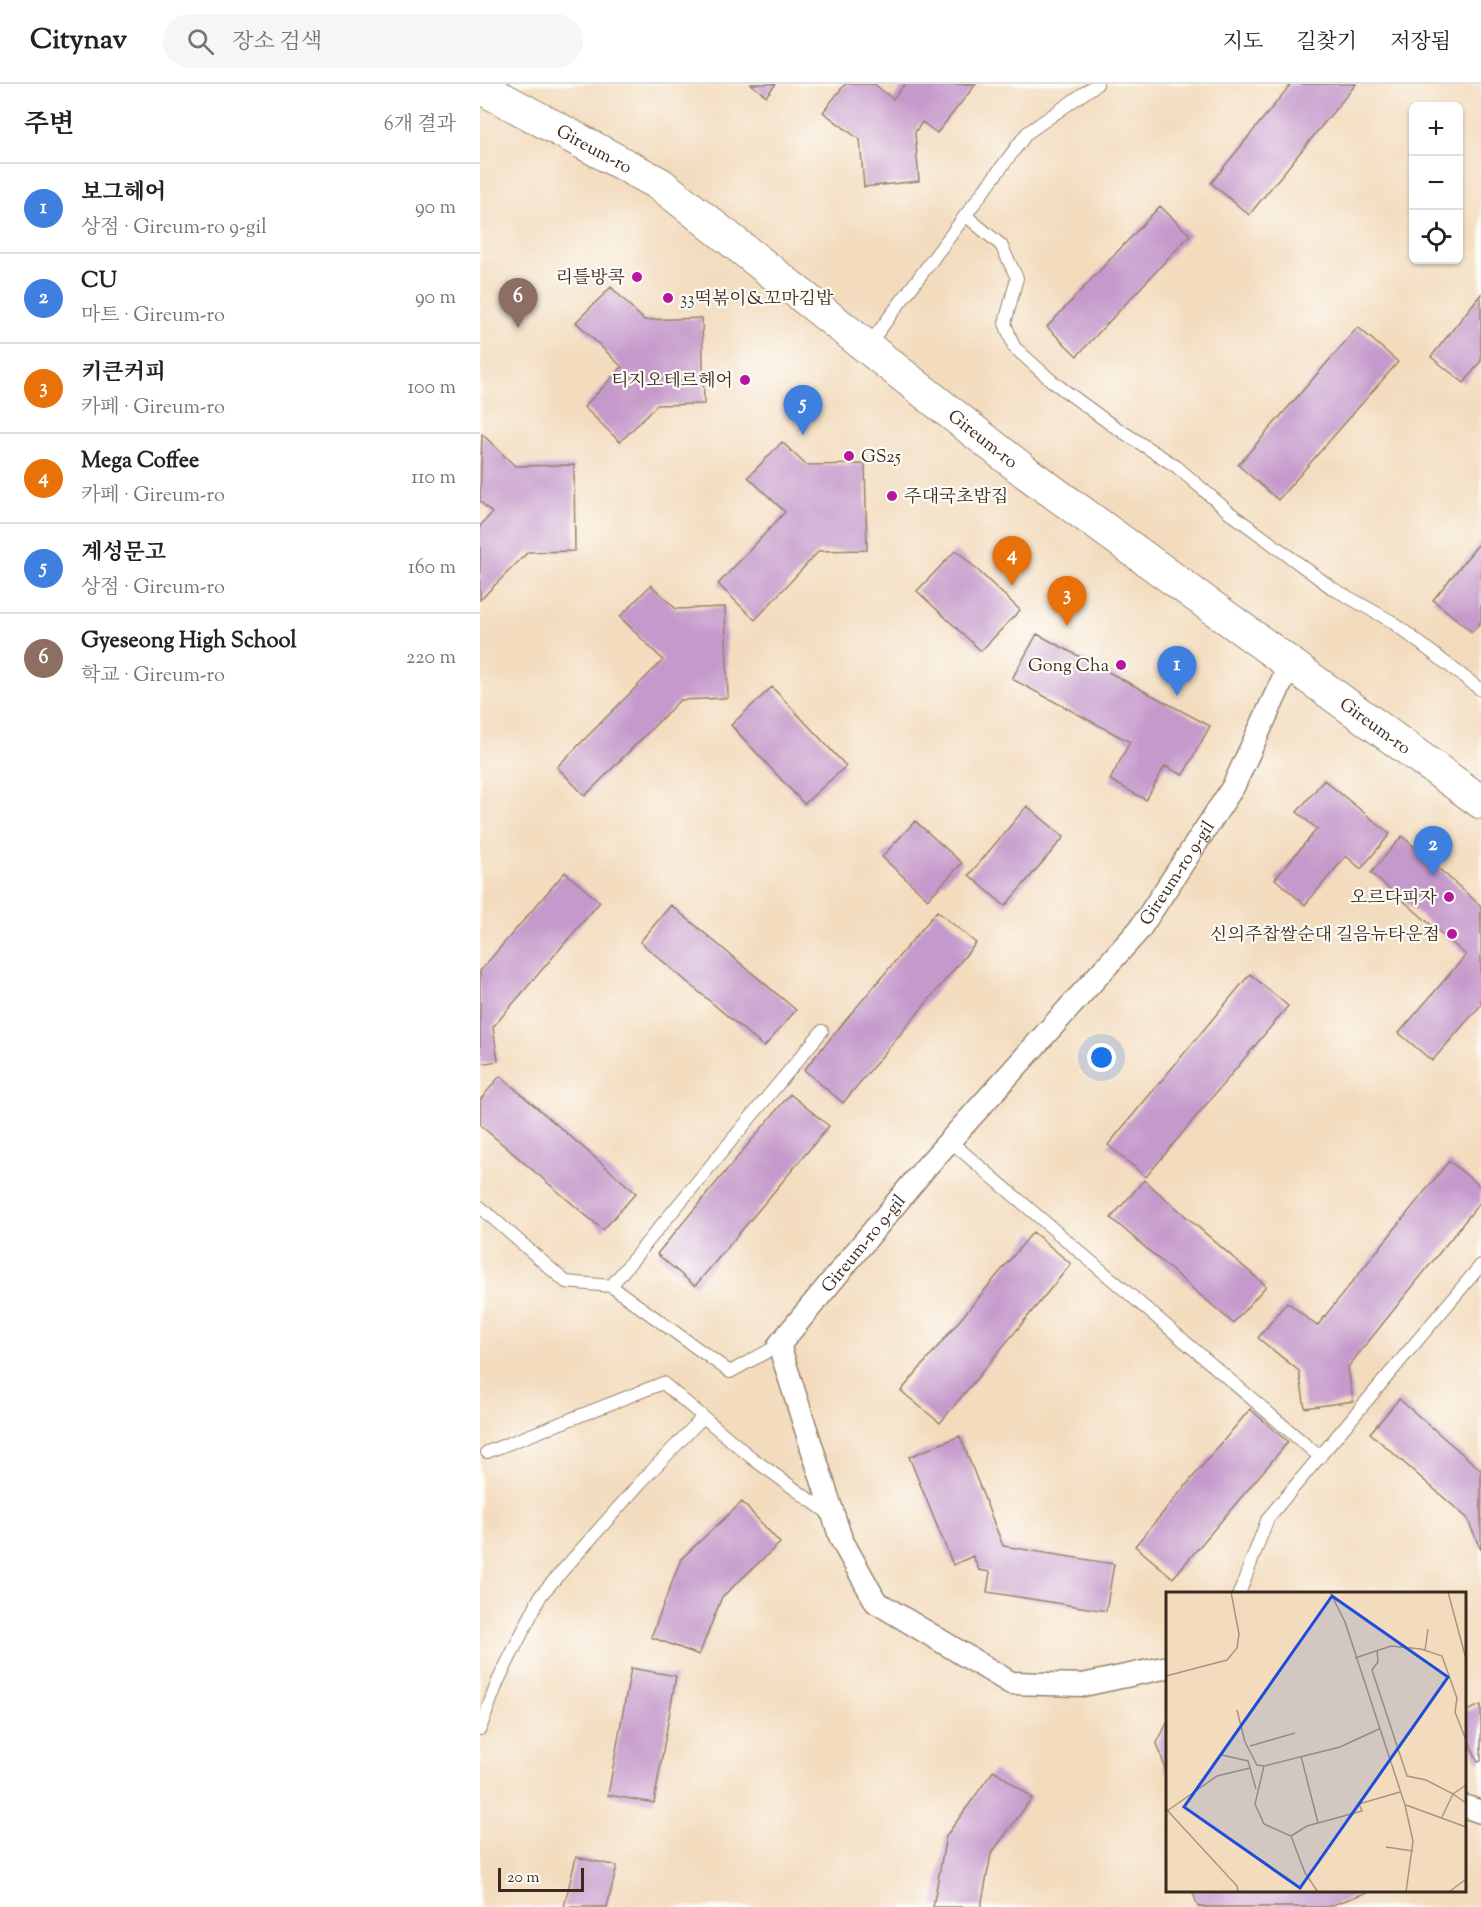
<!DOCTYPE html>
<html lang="ko">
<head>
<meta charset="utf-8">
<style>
	:root { --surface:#fff; --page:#f6f6f6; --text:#222; --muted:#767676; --line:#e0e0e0; --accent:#b45309 }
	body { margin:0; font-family:"Sorts Mill Goudy","Noto Serif KR",serif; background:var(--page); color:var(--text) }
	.controls { position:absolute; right:18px; top:18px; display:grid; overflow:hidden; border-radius:9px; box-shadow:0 2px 4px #0004 }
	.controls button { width:54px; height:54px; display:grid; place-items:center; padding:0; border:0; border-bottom:2px solid var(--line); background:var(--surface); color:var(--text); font:30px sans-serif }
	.scale { position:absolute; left:18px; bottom:15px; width:86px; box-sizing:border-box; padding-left:6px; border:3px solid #3b2a1e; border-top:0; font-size:16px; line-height:21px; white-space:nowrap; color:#3b2a1e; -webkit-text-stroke:4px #fdfcf7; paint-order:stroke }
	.you { position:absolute; left:622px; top:974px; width:21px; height:21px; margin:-15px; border:4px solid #fff; border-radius:50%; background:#1a73e8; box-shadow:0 0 0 9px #1a73e833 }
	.badge { display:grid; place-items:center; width:39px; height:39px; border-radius:50%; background:var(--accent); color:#fff; font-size:20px; font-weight:700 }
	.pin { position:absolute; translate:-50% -50px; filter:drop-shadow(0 2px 3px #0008) }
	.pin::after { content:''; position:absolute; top:32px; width:21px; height:18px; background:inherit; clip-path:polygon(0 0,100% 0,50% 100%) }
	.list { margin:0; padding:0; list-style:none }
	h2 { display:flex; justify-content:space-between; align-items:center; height:78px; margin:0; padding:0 24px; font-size:26px }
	h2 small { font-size:20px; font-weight:400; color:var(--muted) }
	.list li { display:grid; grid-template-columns:39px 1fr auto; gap:18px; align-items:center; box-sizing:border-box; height:90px; padding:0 24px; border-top:2px solid var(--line) }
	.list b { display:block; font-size:22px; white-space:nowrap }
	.list p { margin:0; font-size:20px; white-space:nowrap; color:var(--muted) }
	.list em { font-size:20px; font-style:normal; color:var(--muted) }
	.icon { flex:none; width:33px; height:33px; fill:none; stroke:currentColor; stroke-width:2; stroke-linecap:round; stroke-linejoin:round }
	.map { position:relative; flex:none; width:1001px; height:1823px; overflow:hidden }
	header { display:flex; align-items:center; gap:36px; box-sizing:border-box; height:84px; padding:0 30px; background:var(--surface); border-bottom:2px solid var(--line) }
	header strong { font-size:28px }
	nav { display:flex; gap:33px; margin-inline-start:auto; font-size:21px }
	.search { width:420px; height:54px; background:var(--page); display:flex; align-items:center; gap:15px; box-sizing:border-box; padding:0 21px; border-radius:33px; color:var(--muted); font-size:22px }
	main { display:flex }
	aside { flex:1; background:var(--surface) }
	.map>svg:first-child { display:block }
	.building { fill:#c599cb }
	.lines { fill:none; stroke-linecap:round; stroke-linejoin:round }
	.lane-casing { stroke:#97836e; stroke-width:14 }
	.street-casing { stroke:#97836e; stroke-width:25 }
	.secondary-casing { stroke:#97836e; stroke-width:35 }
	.lane { stroke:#fff; stroke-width:12 }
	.street { stroke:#fff; stroke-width:22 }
	.secondary { stroke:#fff; stroke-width:33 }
	.poi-dot { fill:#b5179e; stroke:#fdfcf7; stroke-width:2 }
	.labels { text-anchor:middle; stroke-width:4.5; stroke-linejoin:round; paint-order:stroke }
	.street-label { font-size:18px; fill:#3b2a1e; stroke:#fdfcf7 }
	.poi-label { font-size:18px; fill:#3b2a1e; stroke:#fdfcf7; text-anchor:end }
	.inset-road { fill:none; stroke:#a9957e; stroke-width:1.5 }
	.view { fill:#1d4ed8; fill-opacity:0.15; stroke:#1d4ed8; stroke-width:3 }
	.inset-edge { fill:none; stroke:#3b2a1e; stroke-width:3 }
</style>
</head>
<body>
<header>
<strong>Citynav</strong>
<div class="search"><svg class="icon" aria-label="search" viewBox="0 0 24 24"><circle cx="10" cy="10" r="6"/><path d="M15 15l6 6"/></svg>장소 검색</div>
<nav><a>지도</a><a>길찾기</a><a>저장됨</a></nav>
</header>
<main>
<aside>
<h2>주변<small>6개 결과</small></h2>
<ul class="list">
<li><span class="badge" style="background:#3f7fe0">1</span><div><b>보그헤어</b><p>상점 · Gireum-ro 9-gil</p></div><em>90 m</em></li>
<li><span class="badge" style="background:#3f7fe0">2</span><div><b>CU</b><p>마트 · Gireum-ro</p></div><em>90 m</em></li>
<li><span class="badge" style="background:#e8710a">3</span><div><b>키큰커피</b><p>카페 · Gireum-ro</p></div><em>100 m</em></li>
<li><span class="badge" style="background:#e8710a">4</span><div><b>Mega Coffee</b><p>카페 · Gireum-ro</p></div><em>110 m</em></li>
<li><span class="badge" style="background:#3f7fe0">5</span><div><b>계성문고</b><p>상점 · Gireum-ro</p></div><em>160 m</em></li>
<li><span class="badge" style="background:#8d6e63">6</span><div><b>Gyeseong High School</b><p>학교 · Gireum-ro</p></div><em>220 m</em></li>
</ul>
</aside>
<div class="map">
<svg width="1001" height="1823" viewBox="0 0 1001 1823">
	<rect width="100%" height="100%" fill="#fdfcf7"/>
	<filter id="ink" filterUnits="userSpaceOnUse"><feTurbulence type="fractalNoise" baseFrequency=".0167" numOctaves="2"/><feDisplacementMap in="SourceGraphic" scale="12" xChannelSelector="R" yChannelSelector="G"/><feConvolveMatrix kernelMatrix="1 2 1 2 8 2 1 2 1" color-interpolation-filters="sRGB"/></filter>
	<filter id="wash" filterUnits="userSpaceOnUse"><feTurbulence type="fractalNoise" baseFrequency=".008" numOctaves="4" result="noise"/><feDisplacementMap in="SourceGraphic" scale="24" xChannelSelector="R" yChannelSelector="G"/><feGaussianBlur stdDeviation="1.35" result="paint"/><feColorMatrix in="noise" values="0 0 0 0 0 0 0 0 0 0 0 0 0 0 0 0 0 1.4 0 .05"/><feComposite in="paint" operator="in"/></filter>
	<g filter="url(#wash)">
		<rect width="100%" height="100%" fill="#f3dcbe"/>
		<g id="blocks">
			<path class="building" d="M271,0H296L286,12Z
				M365,0H394L413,15L425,0H496L457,49L442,38L435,48L439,97L384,103L380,56L343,28Z
				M811,0H876L769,131L731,99Z
				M680,122L710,151L597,272L567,243Z
				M131,203L164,236L222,234L224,320L177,321L140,358L104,323L142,283L96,238Z
				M1001,210V277L984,299L951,273Z
				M878,243L918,278L798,416L758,381Z
				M2,350L35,382L94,381L95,467L48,468L0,516V442L12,429L0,417Z
				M302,358L326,381L385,380L387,466L339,467L275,536L238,500L305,428L268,393Z
				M1001,457V537L992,548L953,516Z
				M476,466L540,526L501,567L437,507Z
				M171,501L196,525L245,523L248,614L200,616L105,712L77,683L183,576L140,533Z
				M557,550L730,642L703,691L685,682L666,716L630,696L650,658L532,595Z
				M292,603L366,682L324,720L251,641Z
				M844,696L910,750L881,785L866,772L825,821L795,795L837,745L817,728Z
				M547,722L584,753L525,822L489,791Z
				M435,737L482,779L448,815L402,773Z
				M922,752L1001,822V921L952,977L919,949L986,871L891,789Z
				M85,788L120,818L13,943L18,977L0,980V887Z
				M191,821L316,926L284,963L160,858Z
				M457,827L496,859L363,1019L324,986Z
				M770,890L808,922L666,1093L628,1061Z
				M20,992L156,1109L123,1146L0,1041V1016Z
				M310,1010L349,1042L215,1202L177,1170Z
				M969,1077L1001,1103V1117L868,1283L873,1317L825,1324L819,1287L778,1254L807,1218L837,1242Z
				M664,1096L786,1202L753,1239L631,1134Z
				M553,1148L591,1180L460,1339L421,1307Z
				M919,1315L1001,1386V1466L987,1434L890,1349Z
				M770,1325L808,1358L693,1494L655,1462Z
				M480,1352L523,1462L634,1480L626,1527L507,1508L510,1488L499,1486L493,1472L473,1481L429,1373Z
				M262,1418L300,1459L242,1513L219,1571L171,1553L201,1475Z
				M151,1584L196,1592L174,1719L128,1711Z
				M1001,1621V1677L998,1678L984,1646V1628Z
				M688,1637V1690H687L677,1659Z
				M514,1686L552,1714L511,1770L501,1823H453L466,1752Z
				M96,1773L137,1782L127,1823H84Z
				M712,1806H891V1807L847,1823H718Z"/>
		</g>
	</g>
	<g filter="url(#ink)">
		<use href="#blocks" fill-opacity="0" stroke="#97836e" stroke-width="1.5"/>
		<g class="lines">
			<g class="lane-casing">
				<path id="lane" d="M485,131L521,161L537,194L525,239L534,263L573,298L629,339L697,383L749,428L852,504L911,537L1001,606
					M387,263L547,49L617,0
					M470,1057L840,1373
					M0,1123L86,1198L131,1202L250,1288L299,1261
					M131,1202L342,947
					M7,1368L183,1299L272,1374L352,1432
					M759,1510L788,1434L1001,1181
					M0,1645L18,1597L61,1511L160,1399L223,1333"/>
			</g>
			<g class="street-casing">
				<g id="street">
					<path id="s1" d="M688,1583L603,1601L531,1599L396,1518L361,1455L299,1261L446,1083L659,846L753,703L810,580"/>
					<path d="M984,1722L1001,1728"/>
				</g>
			</g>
			<g class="secondary-casing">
				<g id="secondary">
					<path id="s2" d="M0,3L180,100L547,389L1001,718"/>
				</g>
			</g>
			<use href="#lane" class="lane"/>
			<use href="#street" class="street"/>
			<use href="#secondary" class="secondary"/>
		</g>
	</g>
	<g class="poi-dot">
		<circle cx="157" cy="193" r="6"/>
		<circle cx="188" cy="214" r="6"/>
		<circle cx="265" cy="296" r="6"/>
		<circle cx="369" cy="372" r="6"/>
		<circle cx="412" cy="412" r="6"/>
		<circle cx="641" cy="581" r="6"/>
		<circle cx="969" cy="813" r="6"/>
		<circle cx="972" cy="850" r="6"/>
	</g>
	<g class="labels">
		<g class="street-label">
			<text dy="6" stroke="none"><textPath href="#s2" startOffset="130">Gireum-ro</textPath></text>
			<text dy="6" stroke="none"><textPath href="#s2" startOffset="616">Gireum-ro</textPath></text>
			<text dy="6" stroke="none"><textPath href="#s2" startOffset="1102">Gireum-ro</textPath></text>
			<text dy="6" stroke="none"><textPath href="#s1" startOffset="1210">Gireum-ro 9-gil</textPath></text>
			<text dy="6" stroke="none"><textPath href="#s1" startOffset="724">Gireum-ro 9-gil</textPath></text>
		</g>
		<g class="poi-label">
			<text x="145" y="199">리틀방콕</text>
			<text x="200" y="220" text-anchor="start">33떡볶이&amp;꼬마김밥</text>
			<text x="253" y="302">티지오테르헤어</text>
			<text x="381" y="378" text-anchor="start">GS25</text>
			<text x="424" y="418" text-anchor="start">주대국초밥집</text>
			<text x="629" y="587">Gong Cha</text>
			<text x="957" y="819">오르다피자</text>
			<text x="960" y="856">신의주찹쌀순대 길음뉴타운점</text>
		</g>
	</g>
	<g transform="translate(686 1508)">
		<rect width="300" height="300" fill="#f3dcbe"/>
		<path class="inset-road" d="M164,0L179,30L239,213L247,249L240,300M282,0L300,67M211,58L212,70L206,78L241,184L260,188L287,202L300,193M259,58L262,37M189,66L225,54L255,57L276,64L291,106L289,120L300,148M0,84L61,68L71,56L73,42L65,0M71,118L79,150L91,173L98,174M84,154L129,141M56,163L82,169L90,197M135,164L152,231M240,213L300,235M1,218L71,294L72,300M1,219L51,184L84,176M276,225L287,202L300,211M125,244L141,234L196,219L193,212L234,200M220,255L247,259M152,300L139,281L125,244L98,232L89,212L98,174L174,155L213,137M283,300L300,287"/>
		<path class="view" d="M166,4L282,85L134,296L18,215Z"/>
		<rect width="300" height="300" class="inset-edge"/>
	</g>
</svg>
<div class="controls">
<button>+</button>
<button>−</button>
<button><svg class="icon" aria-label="locate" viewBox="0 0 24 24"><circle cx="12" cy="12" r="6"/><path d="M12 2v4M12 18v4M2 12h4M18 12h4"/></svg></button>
</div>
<div class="scale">20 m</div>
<div class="you"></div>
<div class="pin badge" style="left:697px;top:612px;background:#3f7fe0">1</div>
<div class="pin badge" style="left:953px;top:792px;background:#3f7fe0">2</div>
<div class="pin badge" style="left:587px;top:542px;background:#e8710a">3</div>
<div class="pin badge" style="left:532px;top:502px;background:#e8710a">4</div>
<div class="pin badge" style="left:323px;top:351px;background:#3f7fe0">5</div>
<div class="pin badge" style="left:38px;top:244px;background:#8d6e63">6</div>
</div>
</main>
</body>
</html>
